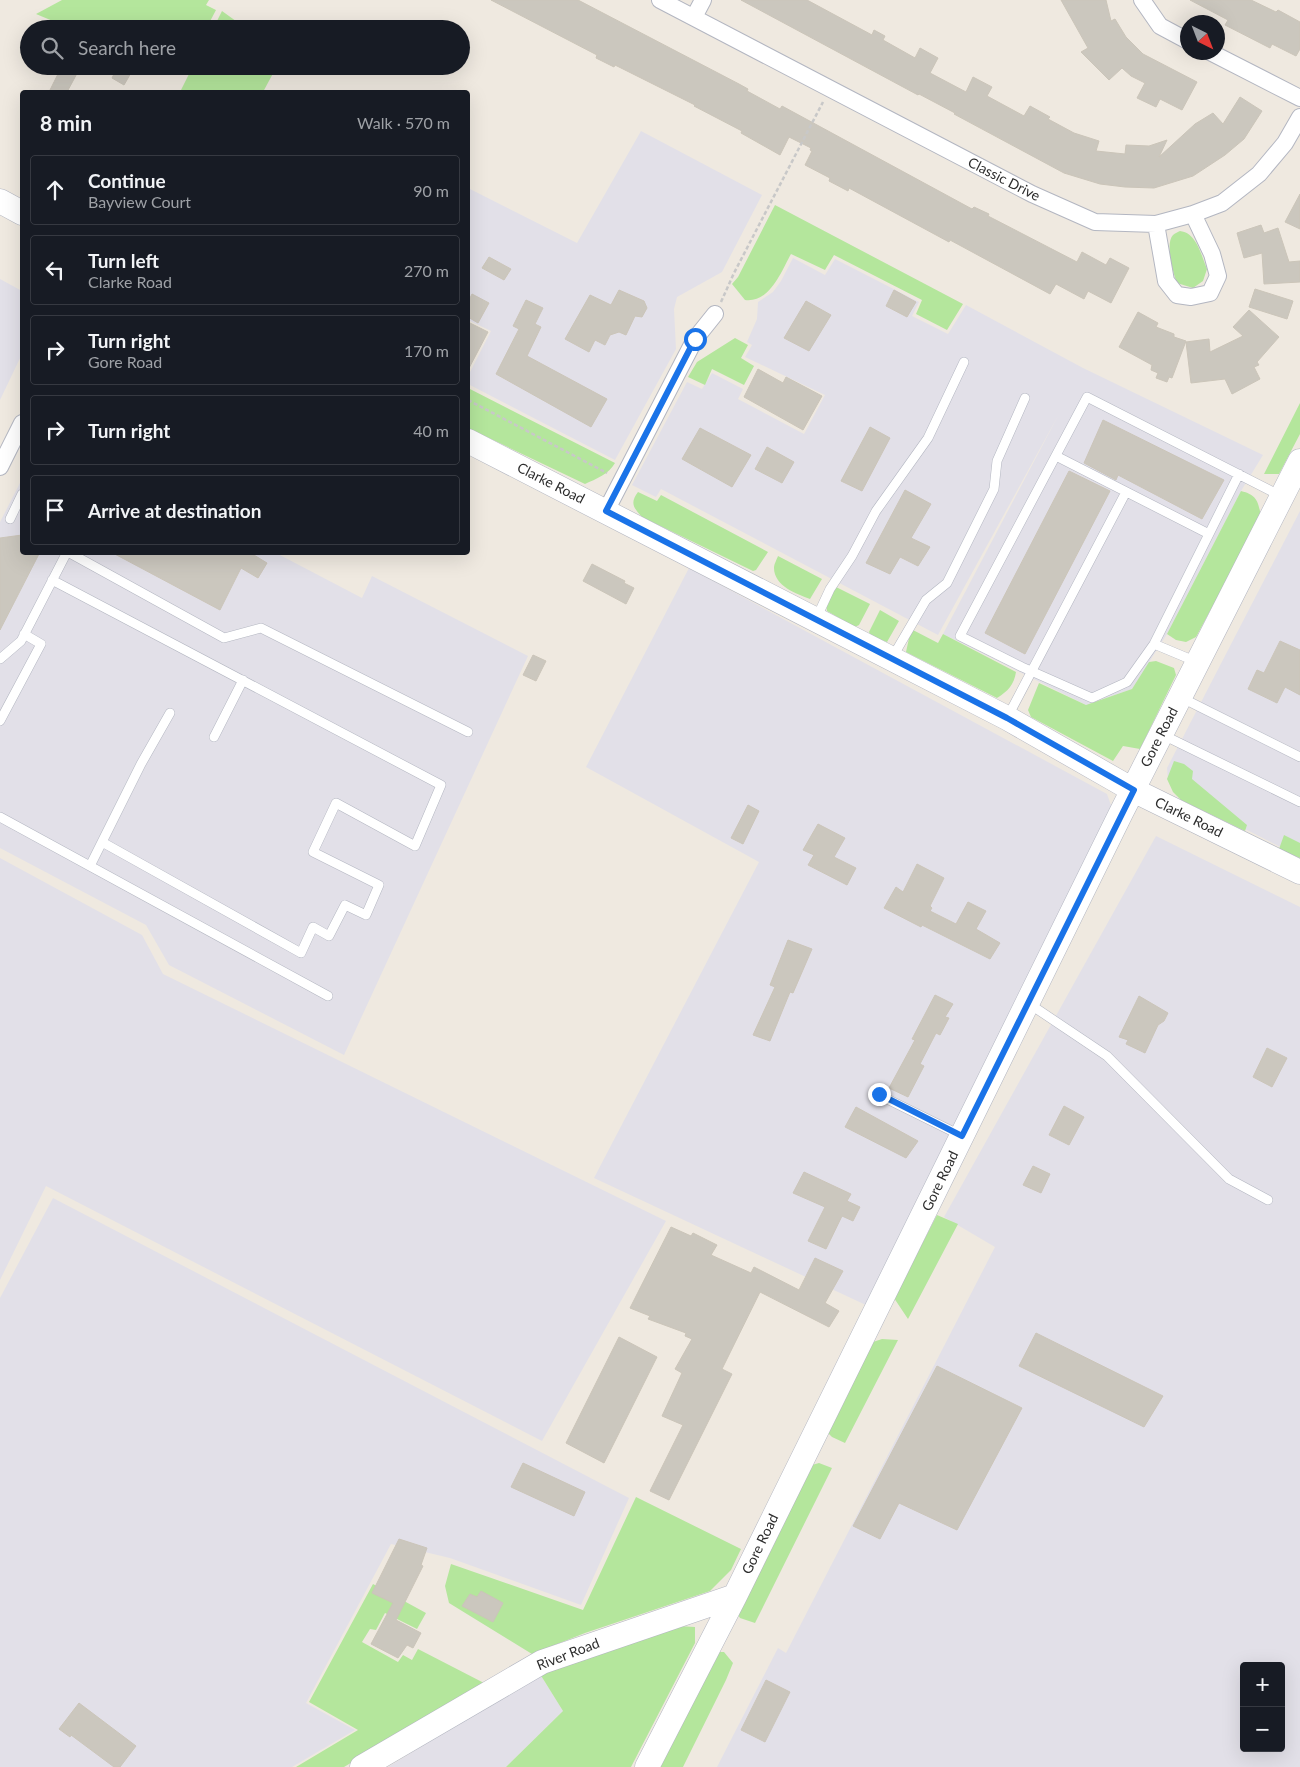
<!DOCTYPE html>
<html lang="en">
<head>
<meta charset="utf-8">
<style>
	:root { --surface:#171b24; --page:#242831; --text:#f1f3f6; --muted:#9ea1a6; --line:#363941 }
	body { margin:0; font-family:Lato,sans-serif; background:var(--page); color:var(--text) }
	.controls { position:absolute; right:15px; bottom:15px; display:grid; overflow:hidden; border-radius:5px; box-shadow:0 5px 20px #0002 }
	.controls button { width:45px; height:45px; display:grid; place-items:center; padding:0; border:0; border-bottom:1px solid var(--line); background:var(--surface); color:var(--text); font:25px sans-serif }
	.compass { position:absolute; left:1180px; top:15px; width:45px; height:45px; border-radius:50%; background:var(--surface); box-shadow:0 5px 20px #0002; rotate:138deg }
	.stop { position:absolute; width:15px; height:15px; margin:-11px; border:4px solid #1a73e8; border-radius:50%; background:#fff }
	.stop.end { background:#1a73e8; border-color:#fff; box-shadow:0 1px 5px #0008 }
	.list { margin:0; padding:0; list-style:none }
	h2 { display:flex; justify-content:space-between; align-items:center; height:65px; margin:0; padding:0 20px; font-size:21px }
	h2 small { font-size:16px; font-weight:400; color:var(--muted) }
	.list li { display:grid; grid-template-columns:32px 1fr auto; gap:15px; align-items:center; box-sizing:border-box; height:70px; margin:0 10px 10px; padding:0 10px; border:1px solid var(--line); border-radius:5px }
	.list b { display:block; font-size:19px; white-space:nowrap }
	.list p { margin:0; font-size:16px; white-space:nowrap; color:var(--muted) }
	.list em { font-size:16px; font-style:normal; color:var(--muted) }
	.icon { flex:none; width:28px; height:28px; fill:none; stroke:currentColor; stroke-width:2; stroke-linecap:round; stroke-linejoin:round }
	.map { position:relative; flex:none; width:1300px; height:1767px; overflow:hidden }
	.search { position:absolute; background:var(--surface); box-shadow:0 5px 20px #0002; left:20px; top:20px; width:450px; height:55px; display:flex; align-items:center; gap:12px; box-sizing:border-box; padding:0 18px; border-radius:28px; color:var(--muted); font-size:19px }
	.panel { position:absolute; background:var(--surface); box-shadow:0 5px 20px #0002; left:20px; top:90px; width:450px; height:465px; border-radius:5px }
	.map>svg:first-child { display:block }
	.industrial { fill:#e2e0e8; fill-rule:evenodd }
	.green { fill:#b4e69c }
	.building { fill:#cbc7be; stroke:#cbc5b9 }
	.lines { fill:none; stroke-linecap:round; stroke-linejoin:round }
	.lane-casing { stroke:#b3b6c1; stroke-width:10 }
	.street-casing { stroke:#b3b6c1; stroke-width:18 }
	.secondary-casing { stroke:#b3b6c1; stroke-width:25 }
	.path { stroke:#c8c8c8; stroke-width:2.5; stroke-dasharray:4 2.5; stroke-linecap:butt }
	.lane { stroke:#fff; stroke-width:9 }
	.street { stroke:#fff; stroke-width:16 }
	.secondary { stroke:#fff; stroke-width:24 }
	.route { stroke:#1a73e8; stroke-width:6 }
	.labels { text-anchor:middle; stroke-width:4; stroke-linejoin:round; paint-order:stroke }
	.street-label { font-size:14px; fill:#2d2d2d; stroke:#fff }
</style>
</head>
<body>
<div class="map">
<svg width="1300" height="1767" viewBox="0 0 1300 1767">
	<rect width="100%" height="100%" fill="#efe9e0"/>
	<path class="industrial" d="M641,131L762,195L722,272L677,297L674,309L676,349L615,460L468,384V376L491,331L468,320V188L577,243Z
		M793,258L825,275L835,259L919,302L912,316L948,334L966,305L1083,368L1263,455L1241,491L1167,634L1132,689L1086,705L943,634L1059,414L938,635L661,489L656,497L632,485L687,382L702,389L712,373L743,389L738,399L804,434L825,395L745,357L752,345L747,342L757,319L758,302L773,292L781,281Z
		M0,279L22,291V354L0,400Z
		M22,479V552L276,553L362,598L372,576L528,656L344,1055L169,965L146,925L0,848V522Z
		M1300,511V857L1184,798L1168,780L1167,768Z
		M689,568L1107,794L1113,811L868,1306L594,1178L759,862L586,767Z
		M1156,836L1300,907V1767H717L778,1648L786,1653L995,1247L944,1217ZM1244,1666H1281V1748H1244Z
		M0,858L142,935L163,974L666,1221L542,1441L46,1186L0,1280Z
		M53,1198L629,1498L581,1605L450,1558L391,1544L306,1703L355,1730L292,1767H0V1298Z
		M540,1674L563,1711L506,1767H388Z"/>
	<path class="green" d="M62,0H209L206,5L216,10L206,29H72L36,14Z
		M222,11L247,29H213Z
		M193,66H277L263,92H180Z
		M775,205L963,304L947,330L916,314L922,300L834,255L825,270L791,254C781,272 770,303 745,300L732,284L738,277Z
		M1180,231C1197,233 1201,255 1207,269L1203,281L1193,288L1177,283C1173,273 1165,243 1173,235C1175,233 1178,232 1180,231Z
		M735,338L748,345L741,358L754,366L744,385L712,369L705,385L688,377L697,362Z
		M468,388L615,463C609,474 596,479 585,484L468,428Z
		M1300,403V434L1279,474H1264Z
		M1241,491C1257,495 1258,501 1261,516L1196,637L1186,642L1176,640L1167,634Z
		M638,492L657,501L661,495L768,552L756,570L753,571L642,517C633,507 630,503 638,492Z
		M778,556L822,579L810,599C797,594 774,586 774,568C774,564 777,559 778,556Z
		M834,586L870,604L859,625L855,627L827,611L826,603Z
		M880,610L899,621L887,642L871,636L869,632Z
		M911,629L938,643L943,634L1016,672C1014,685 1008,691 997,698L906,652Z
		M1156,661L1174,668L1176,675L1140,749L1123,746L1113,761L1031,717L1028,710L1039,683L1086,705L1132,689L1149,662Z
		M1174,761L1184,764L1193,771L1192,779L1247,825L1245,831L1181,800L1173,792L1167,779Z
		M1284,835L1300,843V858L1279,849Z
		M937,1215L958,1224L908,1319L894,1298Z
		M882,1339L898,1340L845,1443L832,1437L828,1433L873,1342Z
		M819,1463L832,1468L755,1623L740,1618L737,1613L812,1465Z
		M636,1497L741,1549L731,1570L710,1591L585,1633L532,1654L449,1603L445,1586L451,1564L583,1610Z
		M373,1584L426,1613L417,1629L385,1613L376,1630L370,1629L362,1642L398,1662L403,1655L412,1660L418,1649L484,1683L344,1767H296L358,1730L309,1702Z
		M678,1626L695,1627V1643L631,1767H506L563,1711L540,1674Z
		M718,1652H724L733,1663L726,1680L683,1767H660Z"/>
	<path class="building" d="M491,0H578L739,84L748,89L747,91L780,109L782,106L972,209L974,207L989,214L988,216L1077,262L1082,252L1106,265L1110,258L1129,268L1111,303L1088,291L1084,299L1056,284L1050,294L950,240L949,242L849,188L848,191L829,181L830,178L805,165L812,151L810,150L811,148L789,137L780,155L741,133L742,131L694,106L695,105L615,65L614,67L596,58L597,55Z
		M741,0H807L872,35L874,30L885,36L883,40L915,58L920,48L938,58L930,73L966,92L973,77L992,87L987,96L1024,116L1030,106L1050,117L1048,119L1074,133L1099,141L1096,151L1125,154L1126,145L1149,146L1167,140L1159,157L1195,124L1213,113L1223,124L1240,97L1262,111L1244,139L1225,155L1193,176L1154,188L1125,187L1100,184L1064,173L954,114L955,113L919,94L918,95Z
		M1061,0H1106L1111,21L1115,19L1126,37L1143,54L1197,82L1182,110L1160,99L1156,107L1137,98L1145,83L1131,76L1122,68L1109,80L1081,52L1088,48Z
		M1190,0H1251L1276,12L1278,10L1300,22V49L1296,56L1272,44L1270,48L1225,25L1228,20Z
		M62,66H81L67,92H49Z
		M118,66H135L124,85L112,78Z
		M1300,194V229L1285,222Z
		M1261,225L1264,233L1278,228L1289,262L1300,261V282L1264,284L1262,253L1244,258L1237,233Z
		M489,257L511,269L504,280L482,268Z
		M1255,289L1293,301L1287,319L1249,307Z
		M619,290L644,301L647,308L642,317L635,316L626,335L619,332L610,335L605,345L595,340L589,352L565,339L590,295L611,305Z
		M894,290L916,302L907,317L886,306Z
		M472,294L489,303L478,323L468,317V302Z
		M526,300L543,308L535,324L541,327L527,356L607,399L591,427L496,374L519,329L513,326Z
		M806,301L831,315L809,351L784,338Z
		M1249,310L1279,337L1257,362L1259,365L1254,367L1260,379L1232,394L1225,379L1191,383L1186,342L1209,339L1210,352L1243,336L1233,327Z
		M1138,312L1158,323L1156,327L1174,334V337L1186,341L1172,378L1169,377L1167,382L1156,378L1158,373L1151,370L1152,365L1119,347Z
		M468,322L488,332L468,370Z
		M758,369L783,383L786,377L822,396L803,430L744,397Z
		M1103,420L1224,480L1202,519L1118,475L1116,480L1084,463Z
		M870,427L890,438L862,491L841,481Z
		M700,428L751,455L732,487L682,459Z
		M767,447L794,462L782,483L755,469Z
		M1069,471L1110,491L1025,654L985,633Z
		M905,490L931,504L911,538L930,547L918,566L900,557L890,574L866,563Z
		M22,535V552H40L0,630V538Z
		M111,552H249L267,563L258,578L241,568L220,610Z
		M592,564L625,581L624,583L634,588L626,604L583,581Z
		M1280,641L1300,650V695L1285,687L1277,703L1248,689L1257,670L1264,673Z
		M533,655L546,661L536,681L523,675Z
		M748,805L759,811L743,844L731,838Z
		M818,824L845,838L834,857L856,868L847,885L808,865L814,855L803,850Z
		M917,864L944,878L930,906L932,908L930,911L956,924L968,902L986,911L976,929L1000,943L990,959L922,925L921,927L884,908L896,887L903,892Z
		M788,940L812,949L793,993L790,992L770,1041L753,1035L775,987L770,985Z
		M935,995L953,1004L945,1017L949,1018L940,1035L936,1033L920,1064L924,1066L908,1097L889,1088L915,1040L912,1039Z
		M1139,996L1168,1013L1164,1021L1158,1025L1145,1053L1126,1044L1128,1040L1119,1037Z
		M1267,1048L1287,1058L1272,1087L1253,1077Z
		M1064,1106L1084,1117L1069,1145L1049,1135Z
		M856,1107L918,1141L906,1158L845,1127Z
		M1033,1166L1050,1174L1041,1193L1023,1185Z
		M804,1172L851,1194L847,1201L860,1207L853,1221L842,1216L826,1249L808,1241L825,1207L793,1193Z
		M671,1227L691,1236L693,1233L717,1245L711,1255L751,1273L754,1267L799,1290L815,1258L843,1271L825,1303L839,1311L829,1327L760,1292L722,1369L732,1374L669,1500L650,1491L683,1425L662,1416L682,1373L675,1369L692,1339L685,1336L686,1333L648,1319L650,1316L630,1308Z
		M1036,1333L1163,1396L1144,1427L1019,1366Z
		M619,1337L657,1357L604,1463L566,1443Z
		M937,1366L1022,1408L957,1530L899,1503L880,1539L853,1526Z
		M523,1463L585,1492L574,1516L511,1487Z
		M399,1539L427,1548L421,1565L423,1566L396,1620L421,1633L413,1648L407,1645L398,1658L371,1644L393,1603L372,1593Z
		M481,1591L503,1603L493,1622L462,1606L470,1594L477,1597Z
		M766,1680L790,1692L765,1742L741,1730Z
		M79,1703L136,1746L120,1767H114L71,1735L70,1737L59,1729Z"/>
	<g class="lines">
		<g class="lane-casing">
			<path id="lane" d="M1056,456L1209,534
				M1239,474L1154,644L1127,682L1092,698L1022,667L960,636L1087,397L1281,496
				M10,519L22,494
				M68,552L224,638L261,628L468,732
				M52,580L441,785L415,846L336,803L313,852L379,885L366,915L345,905L329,936L313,927L301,953L102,842
				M816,619L830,589L852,556L876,511L928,438L964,362
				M1154,644L1197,662
				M892,658L926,600L947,583L994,489L997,461L1025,398
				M0,659L21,641L67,552
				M1182,698L1300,757
				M1007,718L1126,492
				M0,721L41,644L24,634
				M1161,734L1300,802
				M214,737L243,680
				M0,817L328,996
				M90,866L141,764L170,713
				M1028,1003L1107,1056L1229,1179L1268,1200
				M879,1095L962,1136"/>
		</g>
		<g class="street-casing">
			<path id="street" d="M660,0L1032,194L1095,222L1156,224L1193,214L1222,203L1259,174L1285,143L1300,117
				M1142,0L1160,26L1188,41
				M694,17L703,0
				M1210,52L1300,98
				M1156,224L1166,281L1177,295L1191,297L1210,293L1218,276L1212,254L1193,214
				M0,467L22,423
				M606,511L695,339L715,314"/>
		</g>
		<g class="secondary-casing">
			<path id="secondary" d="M0,201L22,213
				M468,441L1007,718L1133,790L1300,872
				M362,1767L542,1662L735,1596
				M647,1767L735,1596L1121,813L1300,461"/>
		</g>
		<path class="path" d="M721,302L734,273L823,102
			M468,400L607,473"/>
		<use href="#lane" class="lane"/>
		<use href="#street" class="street"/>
		<use href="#secondary" class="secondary"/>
	</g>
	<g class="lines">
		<path class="route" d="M695,339L606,511L1007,718L1134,790L962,1136L879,1094"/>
	</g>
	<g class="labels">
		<g class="street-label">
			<text transform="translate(1004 179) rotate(27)" y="5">Classic Drive</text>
			<text transform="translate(551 483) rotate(27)" y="5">Clarke Road</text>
			<text transform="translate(1159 737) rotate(-63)" y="5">Gore Road</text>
			<text transform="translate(1189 817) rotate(26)" y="5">Clarke Road</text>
			<text transform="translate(940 1181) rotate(-64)" y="5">Gore Road</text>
			<text transform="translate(760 1544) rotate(-64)" y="5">Gore Road</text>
			<text transform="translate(568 1654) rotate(-21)" y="5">River Road</text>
		</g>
	</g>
</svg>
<div class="controls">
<button>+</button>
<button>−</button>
</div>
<svg class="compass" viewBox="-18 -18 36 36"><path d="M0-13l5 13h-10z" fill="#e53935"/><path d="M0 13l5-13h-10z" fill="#9ea1a6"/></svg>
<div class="stop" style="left:695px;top:339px"></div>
<div class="stop end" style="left:879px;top:1094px"></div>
<div class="search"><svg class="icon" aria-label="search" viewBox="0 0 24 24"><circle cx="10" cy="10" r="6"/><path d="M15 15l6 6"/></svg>Search here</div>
<section class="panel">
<h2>8 min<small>Walk · 570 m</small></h2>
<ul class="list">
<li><svg class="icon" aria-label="ahead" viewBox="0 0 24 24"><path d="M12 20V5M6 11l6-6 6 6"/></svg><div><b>Continue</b><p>Bayview Court</p></div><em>90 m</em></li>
<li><svg class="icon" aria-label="left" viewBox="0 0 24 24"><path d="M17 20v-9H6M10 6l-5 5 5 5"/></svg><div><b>Turn left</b><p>Clarke Road</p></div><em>270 m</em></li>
<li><svg class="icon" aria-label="right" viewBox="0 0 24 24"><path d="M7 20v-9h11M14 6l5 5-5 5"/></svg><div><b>Turn right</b><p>Gore Road</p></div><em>170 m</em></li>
<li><svg class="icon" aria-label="right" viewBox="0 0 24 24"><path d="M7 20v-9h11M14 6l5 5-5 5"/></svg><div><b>Turn right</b></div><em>40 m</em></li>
<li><svg class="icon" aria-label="arrive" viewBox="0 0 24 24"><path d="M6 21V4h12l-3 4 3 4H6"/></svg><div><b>Arrive at destination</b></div></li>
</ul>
</section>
</div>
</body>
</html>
